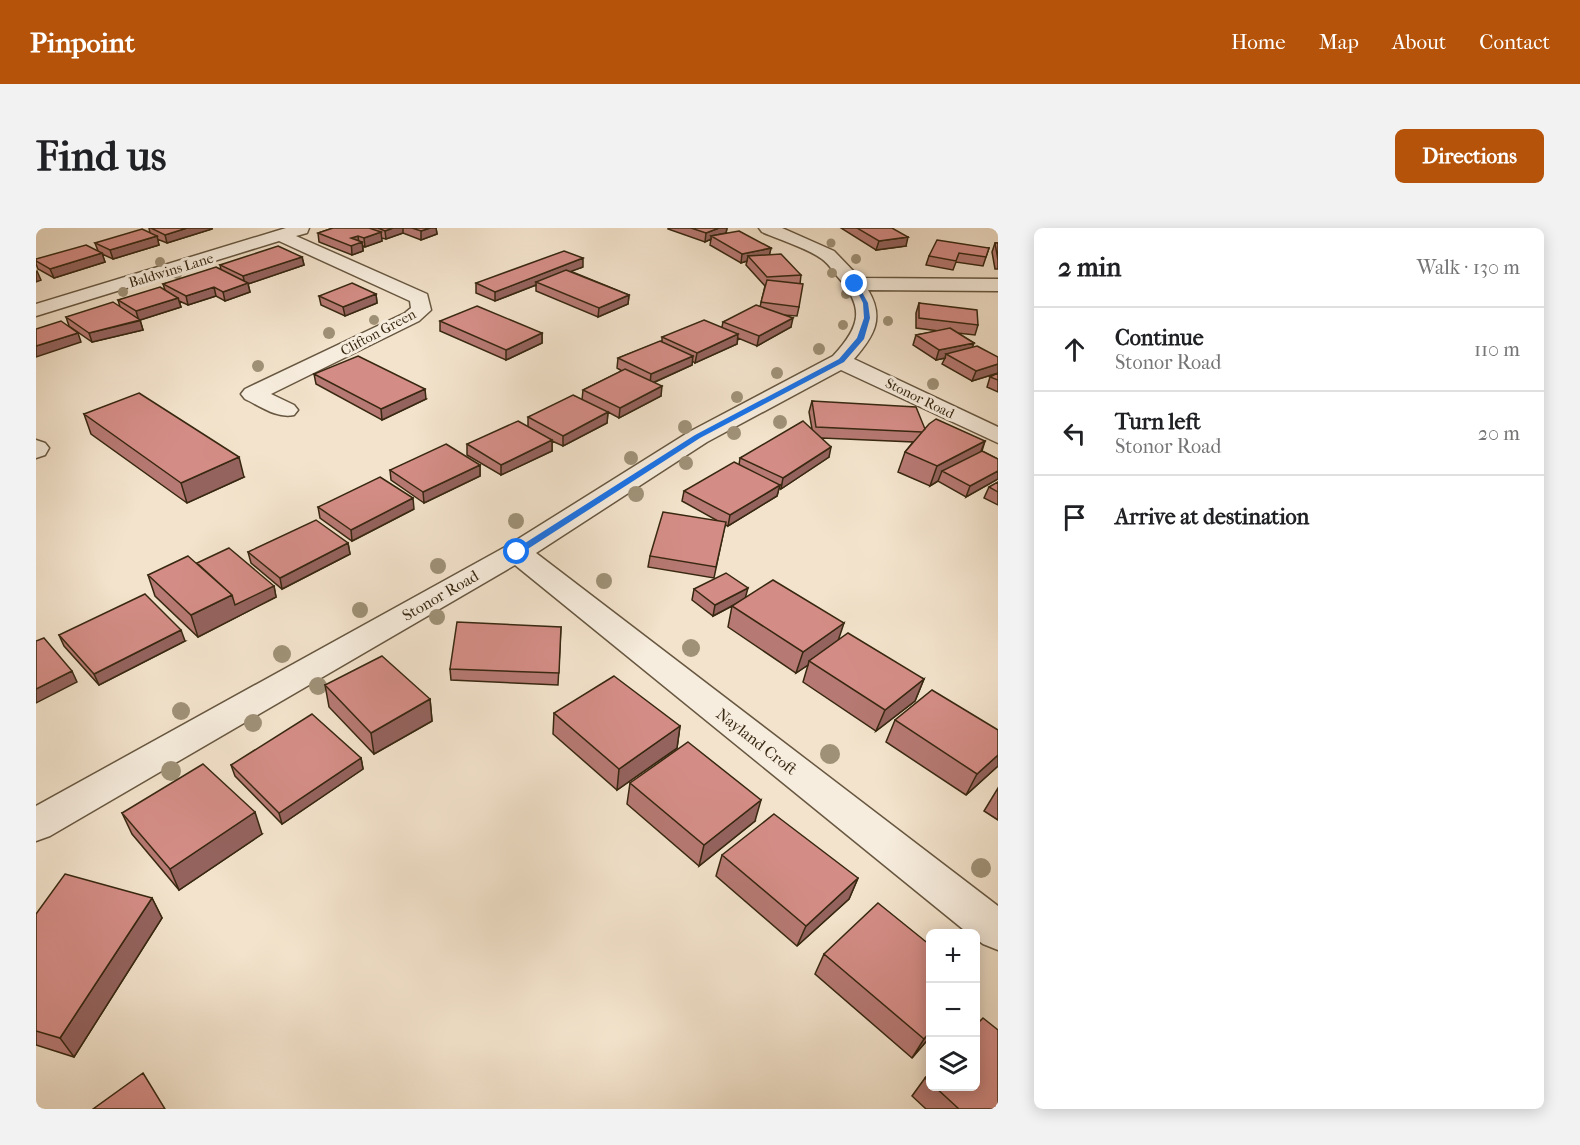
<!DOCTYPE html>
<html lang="en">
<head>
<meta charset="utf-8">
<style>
	:root { --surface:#fff; --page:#f2f2f2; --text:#202124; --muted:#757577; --line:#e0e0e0; --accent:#b45309 }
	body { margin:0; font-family:"IM FELL French Canon",serif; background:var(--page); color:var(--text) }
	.controls { position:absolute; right:18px; bottom:18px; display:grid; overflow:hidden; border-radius:9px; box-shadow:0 3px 15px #0003 }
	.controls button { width:54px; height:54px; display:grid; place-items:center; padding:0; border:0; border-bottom:2px solid var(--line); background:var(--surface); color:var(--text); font:30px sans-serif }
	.stop { position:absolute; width:18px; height:18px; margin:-14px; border:4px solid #1a73e8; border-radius:50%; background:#fff }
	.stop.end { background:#1a73e8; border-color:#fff; box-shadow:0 2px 6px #0008 }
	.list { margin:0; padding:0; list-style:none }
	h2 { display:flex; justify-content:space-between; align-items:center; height:78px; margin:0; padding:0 24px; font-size:26px }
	h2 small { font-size:20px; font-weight:400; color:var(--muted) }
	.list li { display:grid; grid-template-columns:39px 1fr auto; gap:18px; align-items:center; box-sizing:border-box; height:84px; padding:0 24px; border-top:2px solid var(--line) }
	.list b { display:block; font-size:22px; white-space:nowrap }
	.list p { margin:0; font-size:20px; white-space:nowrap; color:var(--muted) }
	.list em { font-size:20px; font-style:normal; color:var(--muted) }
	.icon { flex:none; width:33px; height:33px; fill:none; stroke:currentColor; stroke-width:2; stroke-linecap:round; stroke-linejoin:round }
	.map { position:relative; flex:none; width:962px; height:881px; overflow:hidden; border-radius:9px }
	header { display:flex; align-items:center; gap:36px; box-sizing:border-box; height:84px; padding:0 30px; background:var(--accent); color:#fff }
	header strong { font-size:28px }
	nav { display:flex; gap:33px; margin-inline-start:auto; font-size:21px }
	.intro { display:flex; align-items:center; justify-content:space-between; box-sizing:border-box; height:144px; padding:0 36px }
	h1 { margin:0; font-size:42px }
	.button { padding:15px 27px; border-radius:9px; background:var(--accent); color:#fff; font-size:21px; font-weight:700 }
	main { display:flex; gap:36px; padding:0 36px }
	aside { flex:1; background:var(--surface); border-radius:9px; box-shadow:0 3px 15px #0003 }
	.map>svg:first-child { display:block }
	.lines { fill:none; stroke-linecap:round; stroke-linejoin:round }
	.minor-casing { stroke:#675740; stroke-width:3 }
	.minor { fill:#f7edde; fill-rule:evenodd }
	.tree { fill:#9f9177 }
	.wall { fill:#b67973; stroke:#382811; stroke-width:1.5 }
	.shaded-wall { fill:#94635e; stroke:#382811; stroke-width:1.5 }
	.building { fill:#d48d86; stroke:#382811; stroke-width:1.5 }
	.route { fill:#1a73e8 }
	.labels { text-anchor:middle; stroke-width:6; stroke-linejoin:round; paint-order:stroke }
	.far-street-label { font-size:14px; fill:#382811; stroke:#f7edde }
	.street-label { font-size:16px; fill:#382811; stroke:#f7edde }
</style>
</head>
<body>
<header>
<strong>Pinpoint</strong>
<nav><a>Home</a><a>Map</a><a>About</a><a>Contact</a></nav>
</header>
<div class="intro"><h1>Find us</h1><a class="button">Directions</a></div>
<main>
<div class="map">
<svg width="962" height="881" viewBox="0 0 962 881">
	<rect width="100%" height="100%" fill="#f3e3cc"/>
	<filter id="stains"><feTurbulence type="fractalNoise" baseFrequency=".00333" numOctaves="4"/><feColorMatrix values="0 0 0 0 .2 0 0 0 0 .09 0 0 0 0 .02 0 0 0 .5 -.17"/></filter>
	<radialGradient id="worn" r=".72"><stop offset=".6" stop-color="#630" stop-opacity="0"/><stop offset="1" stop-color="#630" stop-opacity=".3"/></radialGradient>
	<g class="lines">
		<g class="minor-casing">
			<path id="minor" d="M250,0H273L271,5L260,8L391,66L395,82L383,93L235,166L258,177L262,182L258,187C241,191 224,178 209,171L205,166L209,161L369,85L375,80L374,73L243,13L0,88V76Z
				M723,0H746L798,23L824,50L962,51V63L832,62C849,90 838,108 818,131L962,199V215L805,142L671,214L500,325L962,678V722L947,716L939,710V706H933L479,337L14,608L0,613V578L471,318L653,204L797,128C824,99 830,80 801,48C797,43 792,35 786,31C771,20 744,12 726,4Z
				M0,212L9,215L13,220L9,227L0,230Z"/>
		</g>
		<use href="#minor" class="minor"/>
	</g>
	<g class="tree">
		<circle cx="795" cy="15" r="4.5"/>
		<circle cx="820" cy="31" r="5"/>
		<circle cx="124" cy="34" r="5"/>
		<circle cx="796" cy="45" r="5"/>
		<circle cx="141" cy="46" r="5"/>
		<circle cx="87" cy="64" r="5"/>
		<circle cx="810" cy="66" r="5"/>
		<circle cx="338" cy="92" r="5"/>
		<circle cx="852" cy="93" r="5"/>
		<circle cx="807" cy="97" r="5"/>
		<circle cx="293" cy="105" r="6"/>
		<circle cx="783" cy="121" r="6"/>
		<circle cx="222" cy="138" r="6"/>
		<circle cx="741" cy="145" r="6"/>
		<circle cx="897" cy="156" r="6"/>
		<circle cx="701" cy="169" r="6"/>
		<circle cx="744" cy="194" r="7"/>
		<circle cx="649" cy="199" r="7"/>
		<circle cx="698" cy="205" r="7"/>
		<circle cx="595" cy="230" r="7"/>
		<circle cx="650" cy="235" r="7"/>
		<circle cx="600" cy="266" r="8"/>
		<circle cx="480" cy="293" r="8"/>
		<circle cx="402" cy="338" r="8"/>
		<circle cx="568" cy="353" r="8"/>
		<circle cx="324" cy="382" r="8"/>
		<circle cx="401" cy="389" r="8"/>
		<circle cx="655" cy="420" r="9"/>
		<circle cx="246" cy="426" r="9"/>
		<circle cx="282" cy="458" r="9"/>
		<circle cx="145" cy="483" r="9"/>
		<circle cx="217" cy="495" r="9"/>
		<circle cx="794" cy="526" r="10"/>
		<circle cx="135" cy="543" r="10"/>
		<circle cx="945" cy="640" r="10"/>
	</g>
	<path class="wall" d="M113,0H176V1L131,15L121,11L123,17L77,31L66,26L69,34L18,50L2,41L0,36V31L62,23L59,15L114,5Z
		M297,0H400L401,6L385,12L367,5L350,11L345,10L346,13L329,19L327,18V23L316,27L283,14L282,5Z
		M632,0H691L690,5L735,20L733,27L765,47L764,56L763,79L761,88L748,87L755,99L721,118L702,110L701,116L659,135L656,133V137L619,154L625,168L583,190L572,184L571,195L527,218L516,213V223L465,247L431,227V216L492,199V189L546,172L547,162L586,143L581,140L582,130L626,113V109L686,99L687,94L724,79L729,58L710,37L711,33L705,35L674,17L675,11L669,14L632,1Z
		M805,0H856L870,18L840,22Z
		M959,15H962V41H959L956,24Z
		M953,20L947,38L920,34L917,42L890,37L893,28Z
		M266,29L268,37L212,56L214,64L189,73L180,68L152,77L143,73L145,79L104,92L107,102L56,114L33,98L30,89L84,79L82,72L129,62L127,56L185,42L184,37Z
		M547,39L534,43L593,67L592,76L562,89L500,63V57L459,73L440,65V55Z
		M340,66L341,75L309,88L285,77L283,68Z
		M883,75L942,97L939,107L921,105L938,115L936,119L962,145L936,153L906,136L909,130L900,132L877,117L880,107L903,103L880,100V85Z
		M404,93L506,105V115L470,132L404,103Z
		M962,145V164L951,159L954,149Z
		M278,146L390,171L346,192L280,156Z
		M776,173L889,201L949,213L946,223L962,231V251L930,269L902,253L894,258L862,244L869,224L877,214L786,210L793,229L745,261L743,260L741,268L692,298L689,297L678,350L612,339L614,328L682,293L646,273L648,263L703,237L704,230L776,201L773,184Z
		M48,186L208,249L151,275L55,206Z
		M444,237V248L388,275L355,252L354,242Z
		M962,254V277L948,270L953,259Z
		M282,279L378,281L316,313L284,290Z
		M312,315L314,326L246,361L215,335L212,324Z
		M161,335L238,358L240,369L162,409L119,368L112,347Z
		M658,361L710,369L802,412L888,451L879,473L840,503L767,454L772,437L760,445L692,399L696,378L677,388L656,372Z
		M525,399L522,457L415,452L414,441Z
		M23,407L149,413L63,457L28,418Z
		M289,457L394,471L396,493L338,526L293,479Z
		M518,485L644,498L641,520L581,562L517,506Z
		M859,492L962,502V538L930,567L850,514Z
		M325,530L327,541L246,596L199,548L195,537Z
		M594,555L719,593L663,638L591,576Z
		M962,560V592L948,583Z
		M86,585L226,606L143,662L96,606Z
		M686,627L822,650L813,671L761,718L680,648Z
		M116,670L126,690L38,829L0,817V686Z
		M788,726L894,809L876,830L779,746Z
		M894,845V858H939L962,881H890L876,868L889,850Z"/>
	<path class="shaded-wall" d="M151,0H176V1L131,15L129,7Z
		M357,0H367V5L350,11L349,3Z
		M394,0H400L401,6L385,12V3Z
		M683,0H691L690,5L675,8V11L669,14L670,5Z
		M345,4L346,13L329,19L328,10Z
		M121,8L123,17L77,31L74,22Z
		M322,8L323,15L326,14L327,23L316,27L315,10Z
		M872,9L870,18L840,22L843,13Z
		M735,20L733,29L712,28L711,33L705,35L706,26Z
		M66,25L69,34L18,50L14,41Z
		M266,29L268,37L212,56L214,64L189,73L187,64L209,56L207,48Z
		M547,30V39L504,55L500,54V57L459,73V64Z
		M1,43L5,52L0,54V44Z
		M178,59L180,68L152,77L150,68Z
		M340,66L341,75L309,88L307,79Z
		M593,67L592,76L562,89L563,80Z
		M142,70L145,79L104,92L107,102L56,114L53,105L103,93L100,83Z
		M757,90L755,99L721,118L723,108Z
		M42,105L45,114L0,129V118Z
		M506,105V115L470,132V122Z
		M702,106L701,116L659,135L661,125Z
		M938,115L934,125L910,126L909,130L900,132L903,122Z
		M657,128L656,137L614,156L615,146Z
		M962,136V145L936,153L940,143Z
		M626,158L625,168L583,190L584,180Z
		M389,161L390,171L346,192L345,181Z
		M572,184L571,195L527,218V208Z
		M516,212V223L465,247V237Z
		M949,213L941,233L906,243L902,253L894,258L901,238Z
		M795,219L793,229L745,261L747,250Z
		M203,229L208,249L151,275L145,255Z
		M444,237V248L388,275L387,264Z
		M962,243V251L930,269L934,258Z
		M744,257L741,268L692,298L694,287Z
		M377,270L378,281L316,313L315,302Z
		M312,315L314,326L246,361L244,350Z
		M238,358L240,369L162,409L155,387L196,367Z
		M712,360L709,371L677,388L679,377Z
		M808,395L801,416L773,433L772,437L760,445L767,424Z
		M145,402L149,413L63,457L58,446Z
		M36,443L41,454L0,475V461Z
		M888,451L879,473L840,503L849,482Z
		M394,471L396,493L338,526L335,505Z
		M644,498L641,520L581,562L583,541Z
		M962,527V538L930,567L941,546Z
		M325,530L327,541L246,596L243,585Z
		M725,572L719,593L663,638L668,617Z
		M219,584L226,606L143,662L134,641Z
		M822,650L813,671L761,718L770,698Z
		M116,670L126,690L38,829L24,810Z
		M894,804V809L876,830L888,811Z"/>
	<path class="building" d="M115,0H151L129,7Z
		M297,0H333L345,4L328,10L322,8L315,10L326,14L315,18L282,5Z
		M342,0H357L349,3Z
		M376,0H394L385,3Z
		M655,0H683L670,5Z
		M821,0H856L872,9L843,13Z
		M106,1L121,8L74,22L59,15Z
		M703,3L735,20L706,26L675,8Z
		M901,12L953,20L950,29L923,25L920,33L893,28Z
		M959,15H962V32Z
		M50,17L66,25L14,41L0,33V31Z
		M242,18L266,29L207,48L184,37Z
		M528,23L547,30L459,64L440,55Z
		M745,26L765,47L731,49L712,28Z
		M180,39L212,55L187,64L178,59L150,68L127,56Z
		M530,42L593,67L563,80L500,54Z
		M731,52L767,56L763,79L725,74Z
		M316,55L340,66L307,79L283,68Z
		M124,59L142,70L100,83L82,72Z
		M77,74L104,92L53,105L30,89Z
		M883,75L941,82L942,97L883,90Z
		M720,77L757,90L723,108L687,94Z
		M441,78L506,105L470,122L404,93Z
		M668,92L702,106L661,125L626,109Z
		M25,93L42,105L0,118V101Z
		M914,100L938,115L903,122L880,107Z
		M624,113L657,128L615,146L582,130Z
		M941,118L962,129V136L940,143L910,126Z
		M322,128L389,161L345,181L278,146Z
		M589,141L626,158L584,180L547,162Z
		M962,145V152L954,149Z
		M103,165L203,229L145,255L48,186Z
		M537,167L572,184L527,208L492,189Z
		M776,173L880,179L889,201L886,204L780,199Z
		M900,191L949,213L901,238L869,224L893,196Z
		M482,193L516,212L465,237L431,216Z
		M767,193L795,219L747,250L704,230Z
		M410,216L444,237L387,264L354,242Z
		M946,223L962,231V243L934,258L906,243Z
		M698,234L744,257L694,287L648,263Z
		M344,249L377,270L315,302L282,279Z
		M962,254V264L953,259Z
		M627,284L690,294L680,339L614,328Z
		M280,292L312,315L244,350L212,324Z
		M193,320L238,358L199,377L196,367L161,335Z
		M152,328L196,367L155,387L112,347Z
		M690,345L712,360L679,377L658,361Z
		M737,352L808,395L767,424L696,378Z
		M109,366L145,402L58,446L23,407Z
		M421,394L525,399L523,445L414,441Z
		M812,405L888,451L849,482L773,433Z
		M8,410L36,443L0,461V413Z
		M346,428L394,471L335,505L289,457Z
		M578,448L644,498L583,541L518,485Z
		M896,462L962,502V527L941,546L859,492Z
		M276,486L325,530L243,585L195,537Z
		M652,514L725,572L668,617L594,555Z
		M167,536L219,584L134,641L86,585Z
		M738,586L822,650L770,698L686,627Z
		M29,646L116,670L24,810L0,803V686Z
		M842,675L894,717V804L888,811L788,726Z
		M947,790L962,802V881H923L898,858H939V798Z
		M107,845L129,881H57Z
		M894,845V855L889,850Z"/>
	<path class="route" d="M817,55H821L832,75L834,90L828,111L808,134L664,210L484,326H478V322L659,207L803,131L821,110L828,90L827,75Z"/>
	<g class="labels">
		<g class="far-street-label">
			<text transform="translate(135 42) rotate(-17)" y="5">Baldwins Lane</text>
			<text transform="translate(342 104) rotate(-28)" y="5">Clifton Green</text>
			<text transform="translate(884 170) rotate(26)" y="5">Stonor Road</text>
		</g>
		<g class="street-label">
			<text transform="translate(404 367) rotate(-30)" y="6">Stonor Road</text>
			<text transform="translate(721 513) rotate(38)" y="6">Nayland Croft</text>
		</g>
	</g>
	<rect width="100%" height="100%" filter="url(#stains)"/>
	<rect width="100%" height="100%" fill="url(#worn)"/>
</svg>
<div class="controls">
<button>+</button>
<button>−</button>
<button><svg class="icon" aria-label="layers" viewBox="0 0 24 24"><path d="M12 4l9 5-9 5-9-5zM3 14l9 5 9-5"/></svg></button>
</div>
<div class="stop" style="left:481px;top:324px"></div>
<div class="stop end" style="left:819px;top:56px"></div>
</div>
<aside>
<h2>2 min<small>Walk · 130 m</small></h2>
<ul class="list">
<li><svg class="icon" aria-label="ahead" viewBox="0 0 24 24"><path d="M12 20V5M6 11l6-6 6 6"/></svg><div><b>Continue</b><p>Stonor Road</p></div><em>110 m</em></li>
<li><svg class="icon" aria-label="left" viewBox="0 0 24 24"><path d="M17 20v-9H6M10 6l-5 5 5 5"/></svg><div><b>Turn left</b><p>Stonor Road</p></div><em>20 m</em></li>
<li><svg class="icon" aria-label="arrive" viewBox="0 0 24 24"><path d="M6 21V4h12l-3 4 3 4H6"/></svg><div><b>Arrive at destination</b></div></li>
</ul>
</aside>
</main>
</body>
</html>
